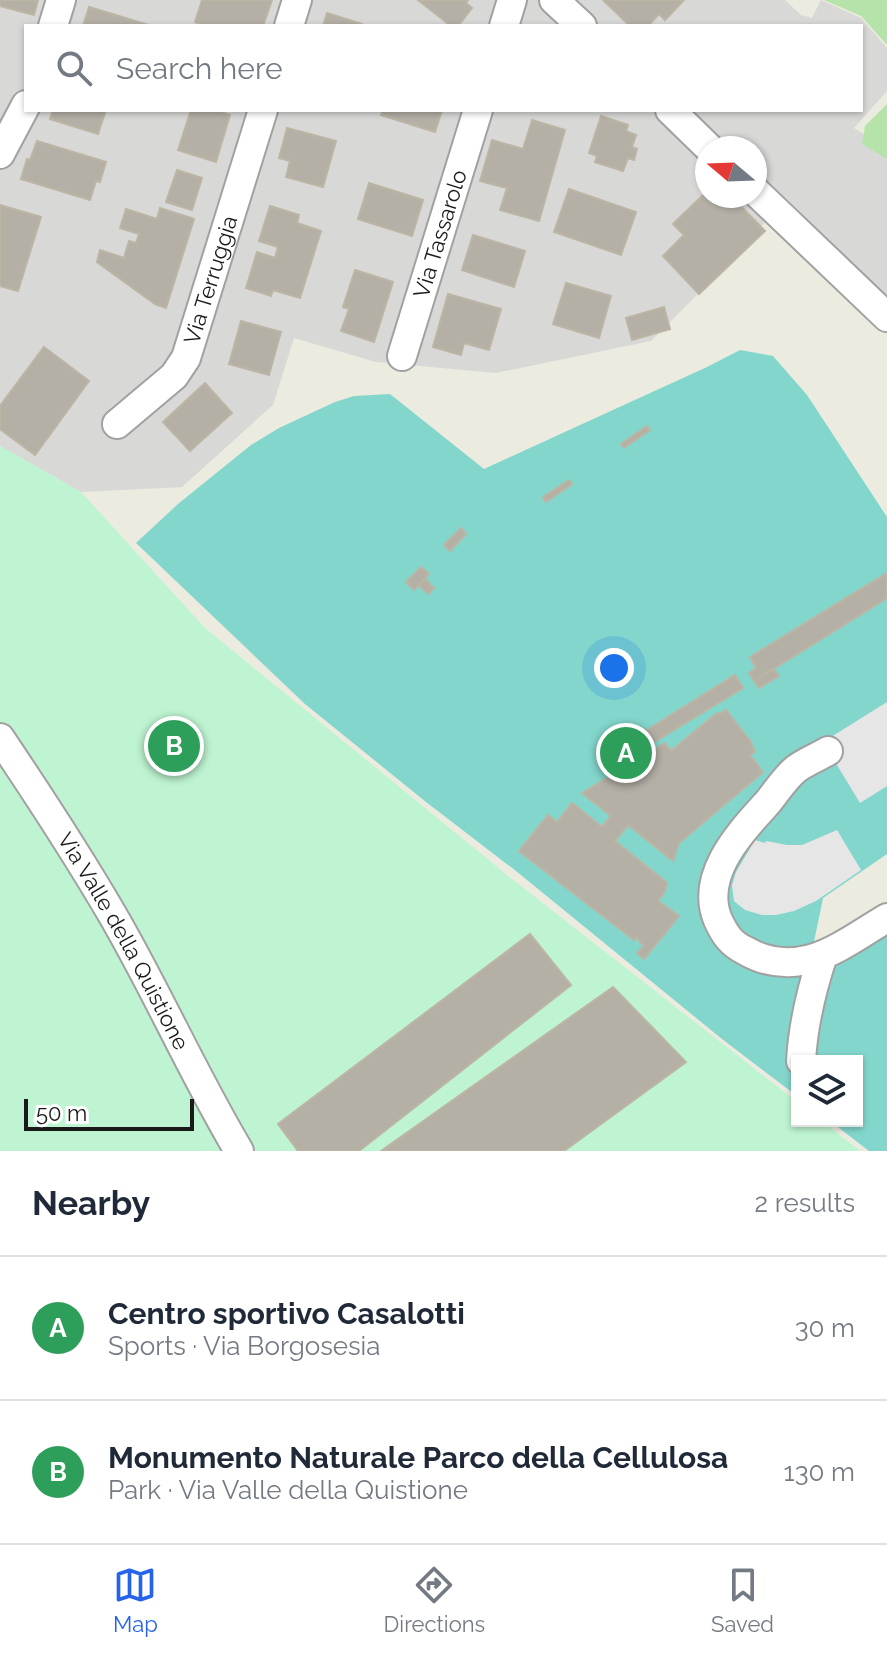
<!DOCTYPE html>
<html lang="en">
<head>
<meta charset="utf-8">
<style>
	:root { --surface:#fff; --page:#f6f6f7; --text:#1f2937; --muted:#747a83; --line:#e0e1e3; --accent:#2563eb }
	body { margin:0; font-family:Raleway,sans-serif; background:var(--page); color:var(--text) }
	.controls { position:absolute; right:24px; bottom:24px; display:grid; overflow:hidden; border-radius:0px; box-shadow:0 2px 6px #0004 }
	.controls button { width:72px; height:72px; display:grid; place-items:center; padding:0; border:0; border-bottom:2px solid var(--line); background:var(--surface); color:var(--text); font:40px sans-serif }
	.compass { position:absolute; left:695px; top:136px; width:72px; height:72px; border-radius:50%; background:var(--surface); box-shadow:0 2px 6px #0004; rotate:289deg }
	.scale { position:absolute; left:24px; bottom:20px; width:170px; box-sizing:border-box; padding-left:8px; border:4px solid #1a1a1a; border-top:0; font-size:22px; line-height:28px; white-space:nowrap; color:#1a1a1a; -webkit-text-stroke:6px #fff; paint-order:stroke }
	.you { position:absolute; left:614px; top:668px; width:28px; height:28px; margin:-20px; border:6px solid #fff; border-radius:50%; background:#1a73e8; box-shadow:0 0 0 12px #1a73e833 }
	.badge { display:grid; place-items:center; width:52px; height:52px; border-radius:50%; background:var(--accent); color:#fff; font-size:26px; font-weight:700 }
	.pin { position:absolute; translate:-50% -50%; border:4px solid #fff; box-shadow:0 2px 8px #0006 }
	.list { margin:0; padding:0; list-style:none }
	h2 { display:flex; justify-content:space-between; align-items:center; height:104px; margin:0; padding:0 32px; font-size:34px }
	h2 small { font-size:26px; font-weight:400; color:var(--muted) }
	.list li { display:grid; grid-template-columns:52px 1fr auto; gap:24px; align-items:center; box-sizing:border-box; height:144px; padding:0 32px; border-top:2px solid var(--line) }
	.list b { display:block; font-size:30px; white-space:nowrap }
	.list p { margin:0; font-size:26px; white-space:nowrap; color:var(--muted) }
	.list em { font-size:26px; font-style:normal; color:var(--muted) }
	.icon { flex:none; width:44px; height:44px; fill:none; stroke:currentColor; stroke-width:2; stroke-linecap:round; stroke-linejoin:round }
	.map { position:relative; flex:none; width:887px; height:1151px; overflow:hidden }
	.search { position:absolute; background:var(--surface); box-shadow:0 2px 6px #0004; left:24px; right:24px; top:24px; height:88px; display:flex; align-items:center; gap:20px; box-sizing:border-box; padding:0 28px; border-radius:0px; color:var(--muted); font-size:30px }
	.sheet { height:392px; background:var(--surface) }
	nav { display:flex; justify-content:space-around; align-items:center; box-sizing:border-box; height:112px; border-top:2px solid var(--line); background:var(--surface); font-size:22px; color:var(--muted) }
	nav a { display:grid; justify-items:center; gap:4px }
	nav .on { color:var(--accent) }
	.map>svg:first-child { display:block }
	.residential { fill:#d8d8d7; fill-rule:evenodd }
	.grass { fill:#b6e3a9 }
	.park { fill:#bef4d1 }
	.pitch { fill:#83d6cc }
	.parking { fill:#e6e6e6 }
	.building { fill:#b4b0a6; stroke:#bcb5a4; stroke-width:2 }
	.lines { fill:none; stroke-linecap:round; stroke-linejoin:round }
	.street-casing { stroke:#a1a1a1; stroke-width:32 }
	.street { stroke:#fff; stroke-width:28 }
	.labels { text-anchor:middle; stroke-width:7; stroke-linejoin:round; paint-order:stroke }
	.street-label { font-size:22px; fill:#1a1a1a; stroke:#fff }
</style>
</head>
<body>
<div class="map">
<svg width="887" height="1151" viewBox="0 0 887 1151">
	<rect width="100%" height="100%" fill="#ebebe0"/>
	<path class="residential" d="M0,0H785L801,15L812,18L821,0L861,18L887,48V91L854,128L887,148V297L787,199L696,296L651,341L496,373L376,362L294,338L273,405L182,487L81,492L0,446ZM26,26H861V110H26ZM707,148H755V196H707Z"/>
	<path class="grass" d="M824,0H887V45L861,16Z
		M887,104V159L862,144L865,126Z"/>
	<path class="park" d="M0,446L81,492L205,628L507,875L797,1102V1121H822L860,1151H0Z"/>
	<path class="pitch" d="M740,350L773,356L807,395L887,517V854L823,898L809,966L834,967L887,934V1151H869L830,1121H857V1061H797V1096L722,1039L516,871L426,802L305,704L136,543L178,504L251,445L279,428L335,402L354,396L390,394L484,469L707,367Z"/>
	<path class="parking" d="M887,702V786L860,803L823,742Z
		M837,830L861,870L816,901L794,911L776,915H762L745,910L734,901L732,885L736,872L755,840L765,843L766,841L787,845H802Z"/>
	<path class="building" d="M0,0H38L34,15L0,6Z
		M202,0H272L263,26H208L195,22Z
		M418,0H468L466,3L472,8L458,26H451Z
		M603,0H684L665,20L659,14L648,26H630Z
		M89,7L152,26H83Z
		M327,13L362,24V26H323Z
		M53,110H106L98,134L50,119Z
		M191,110H214L230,115L216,162L178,150Z
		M383,110H442L435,132L381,115Z
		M601,116L628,125L626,131L636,135L632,147L637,149L634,160L628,158L623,171L595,162L597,156L589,153Z
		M532,120L565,130L539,221L500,210L507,188L480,181L492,140L523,149Z
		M287,128L336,141L323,187L286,177L290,161L279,158Z
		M37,141L106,162L100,182L96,181L90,200L21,179L27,159L30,160Z
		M177,170L202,178L192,210L166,202Z
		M369,183L423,200L412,236L358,219Z
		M569,189L636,212L621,255L554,232Z
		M707,191V196H731L765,231L699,294L663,256L684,235L673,224Z
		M0,205L41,217L18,291L0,286Z
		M270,206L299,215L297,223L321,231L300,298L273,290L271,296L246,288L257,252L275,258L278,247L259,241Z
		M160,208L194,219L166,308L155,304L97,262L100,250L124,258L129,241L136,243L139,234L120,228L126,209L157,219Z
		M473,235L525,251L514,287L462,270Z
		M355,270L393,282L374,342L341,331L349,309L343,307Z
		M566,283L611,296L599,338L553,324Z
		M448,294L501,309L489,350L464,343L461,355L433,347Z
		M664,307L670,329L632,340L626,318Z
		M241,321L281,332L269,375L229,364Z
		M44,347L89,381L35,455L0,429V406Z
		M205,383L232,413L190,451L163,422Z
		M647,426L650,430L624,448L621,444Z
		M569,480L572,484L546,502L543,497Z
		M461,528L466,534L450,551L444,545Z
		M421,567L429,574L414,590L406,582Z
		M887,573V598L754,681L749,673L756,668L750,657Z
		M425,579L434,588L428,594L419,585Z
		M773,668L779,676L759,688L754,681Z
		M735,675L743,688L654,742L647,730Z
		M726,710L751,742L755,752L750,755L763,772L679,843L673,861L628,825L615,841L667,883L665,891L658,901L679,916L644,959L637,953L644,946L639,941V939L636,937L634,940L519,851L548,815L557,822L572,803L602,827L611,816L582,793L665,743L671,751L717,713L719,714Z
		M530,934L571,985L359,1151H298L278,1124Z
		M613,987L686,1062L564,1151H381Z"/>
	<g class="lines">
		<g class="street-casing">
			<g id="street">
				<path d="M554,0L582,26"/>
				<path d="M53,26L61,0"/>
				<path d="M289,26L297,0"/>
				<path d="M504,26L512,0"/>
				<path d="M670,110L709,148"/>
				<path d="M0,154L26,105"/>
				<path d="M755,191L887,317"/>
				<path id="s1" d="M402,356L478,110"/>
				<path id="s2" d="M117,424L174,376L186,358L263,110"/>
				<path id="s3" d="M0,738C39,796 77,854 112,914C157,991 193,1074 239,1151"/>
				<path d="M828,751C818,757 805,762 796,769C785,778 777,791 768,802C741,832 699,875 718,920C725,935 731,944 746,951C767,963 788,965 811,959C838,951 863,932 887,918"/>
				<path d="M801,1061C803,1026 812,988 823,955"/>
			</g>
		</g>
		<use href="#street" class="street"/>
	</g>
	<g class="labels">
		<g class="street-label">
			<text dy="8" stroke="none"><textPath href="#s1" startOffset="128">Via Tassarolo</textPath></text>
			<text dy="8" stroke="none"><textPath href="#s2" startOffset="178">Via Terruggia</textPath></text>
			<text dy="8" stroke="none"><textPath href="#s3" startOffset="238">Via Valle della Quistione</textPath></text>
		</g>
	</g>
</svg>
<div class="controls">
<button><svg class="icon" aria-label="layers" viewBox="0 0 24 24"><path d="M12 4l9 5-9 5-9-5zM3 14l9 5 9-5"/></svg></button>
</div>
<svg class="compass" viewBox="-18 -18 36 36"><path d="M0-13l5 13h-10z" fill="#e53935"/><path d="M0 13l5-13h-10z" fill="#747a83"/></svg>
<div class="scale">50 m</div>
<div class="you"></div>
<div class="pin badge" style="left:626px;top:753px;background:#2e9e5b">A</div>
<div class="pin badge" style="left:174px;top:746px;background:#2e9e5b">B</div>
<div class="search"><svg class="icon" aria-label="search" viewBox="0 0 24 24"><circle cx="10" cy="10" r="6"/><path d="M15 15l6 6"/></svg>Search here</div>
</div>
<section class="sheet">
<h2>Nearby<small>2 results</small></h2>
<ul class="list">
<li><span class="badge" style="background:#2e9e5b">A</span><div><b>Centro sportivo Casalotti</b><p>Sports · Via Borgosesia</p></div><em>30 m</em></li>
<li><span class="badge" style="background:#2e9e5b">B</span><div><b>Monumento Naturale Parco della Cellulosa</b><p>Park · Via Valle della Quistione</p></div><em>130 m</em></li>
</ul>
</section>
<nav>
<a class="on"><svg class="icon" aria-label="map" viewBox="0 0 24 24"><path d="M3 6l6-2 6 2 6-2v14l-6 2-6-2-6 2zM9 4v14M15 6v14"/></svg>Map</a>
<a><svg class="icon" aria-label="directions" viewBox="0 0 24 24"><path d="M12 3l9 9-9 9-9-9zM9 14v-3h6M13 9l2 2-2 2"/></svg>Directions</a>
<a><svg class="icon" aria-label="saved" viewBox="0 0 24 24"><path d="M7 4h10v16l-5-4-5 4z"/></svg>Saved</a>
</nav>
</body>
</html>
